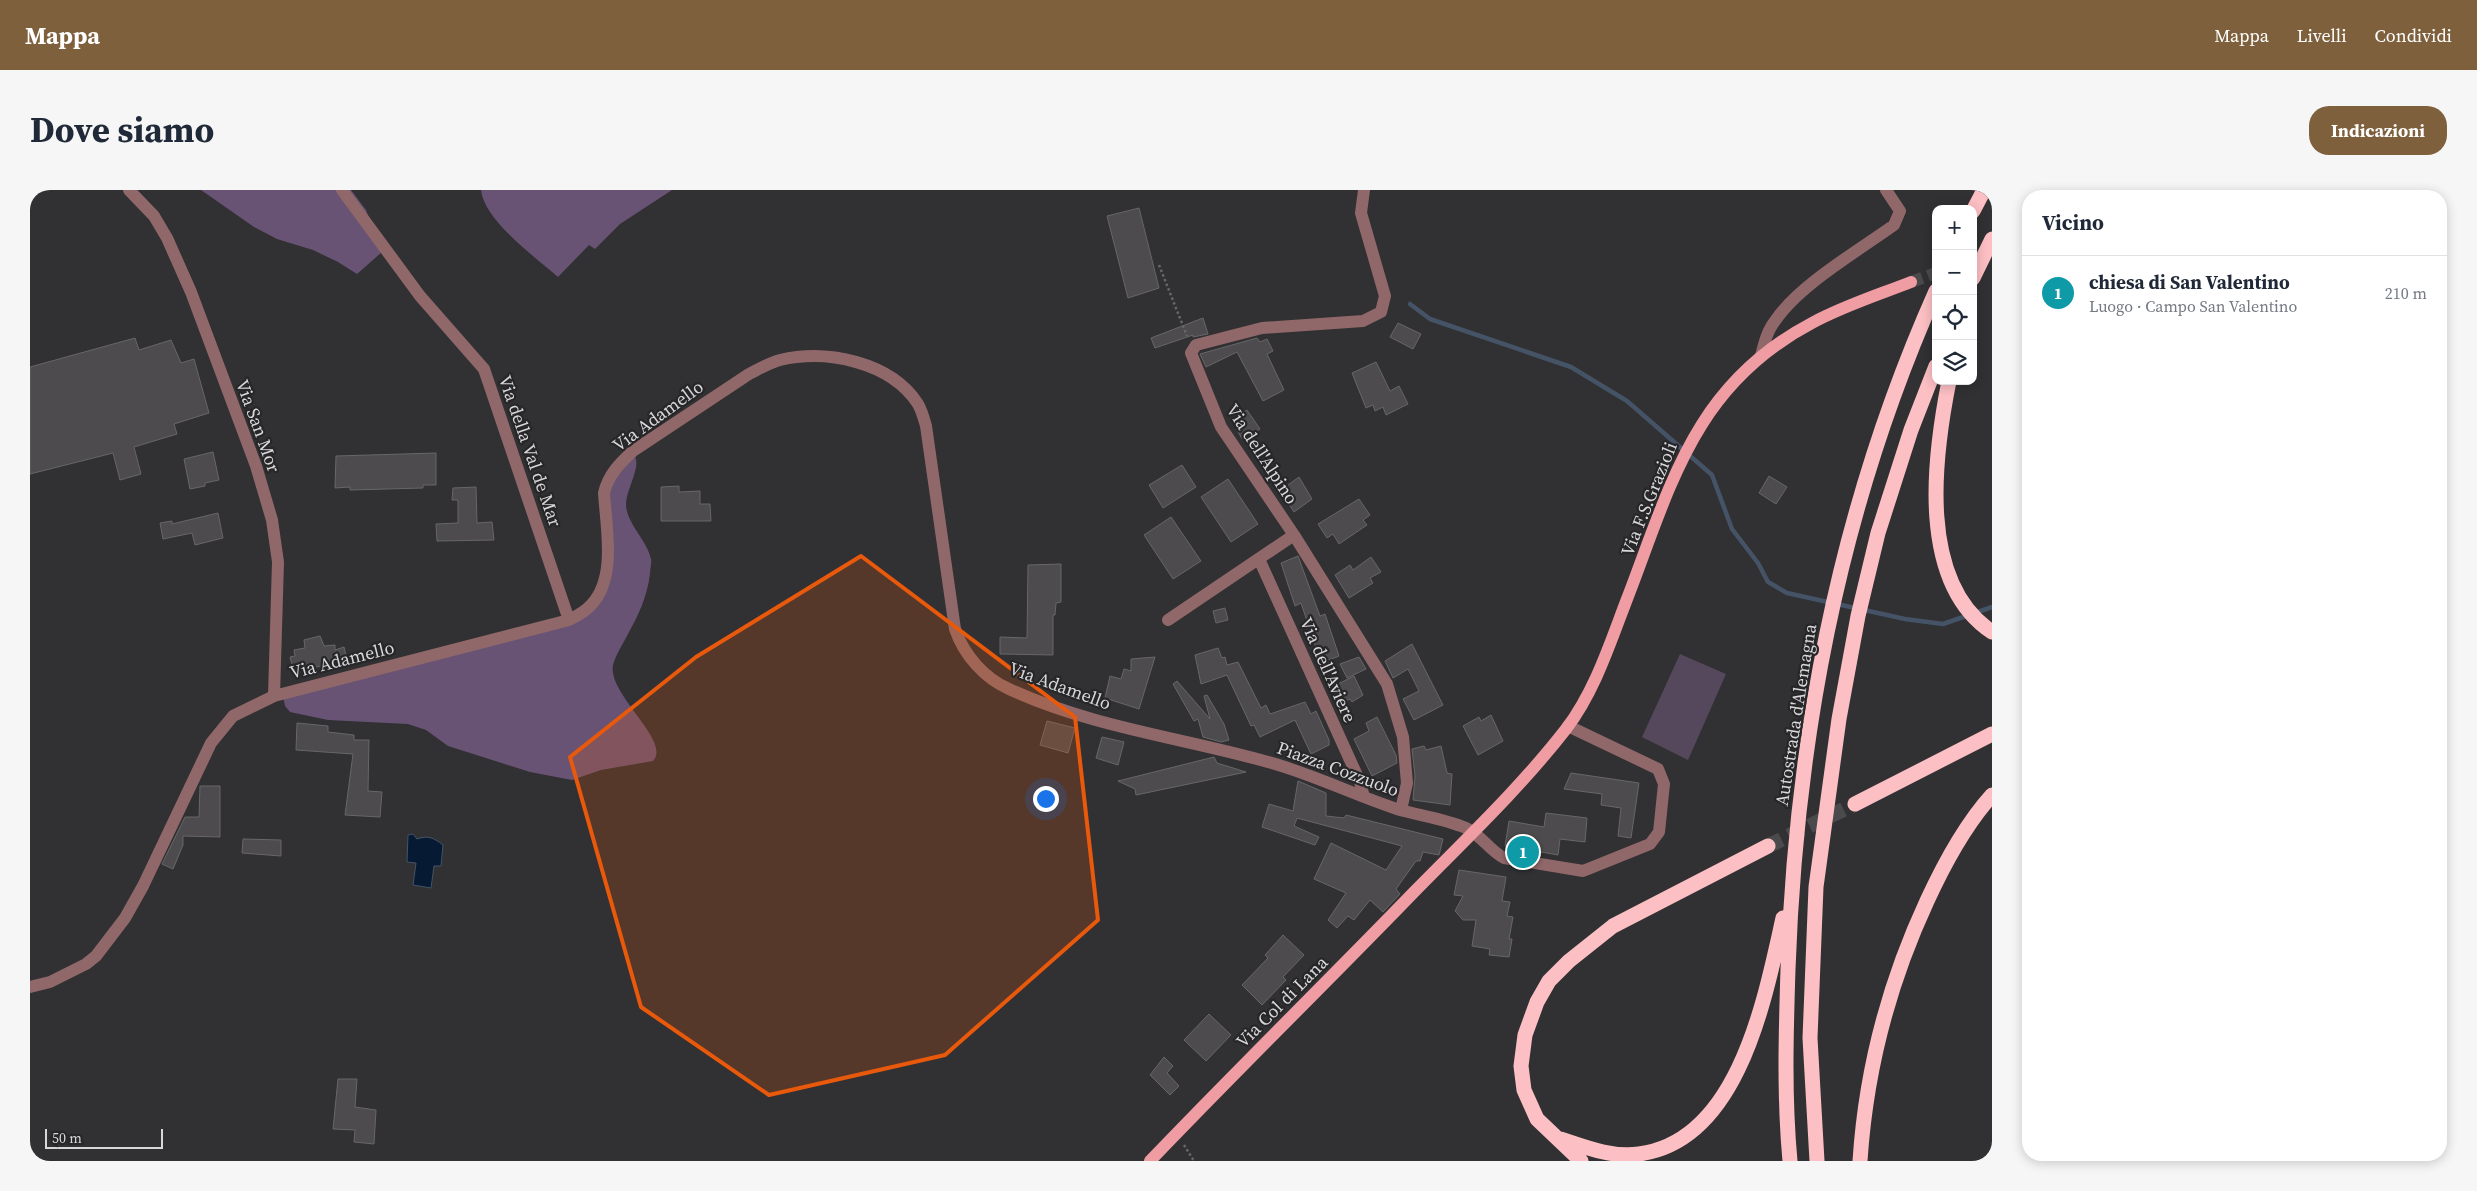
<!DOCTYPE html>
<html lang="it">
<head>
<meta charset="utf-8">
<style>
	:root { --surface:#fff; --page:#f6f6f7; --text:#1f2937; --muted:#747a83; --line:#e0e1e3; --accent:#7f603c }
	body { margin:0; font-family:"Source Serif 4",serif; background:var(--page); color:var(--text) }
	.controls { position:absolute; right:15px; top:15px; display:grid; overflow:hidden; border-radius:10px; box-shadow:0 2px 12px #0003 }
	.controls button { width:45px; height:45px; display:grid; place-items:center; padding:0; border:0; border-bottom:1px solid var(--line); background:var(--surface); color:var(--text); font:25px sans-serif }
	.scale { position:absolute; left:15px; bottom:12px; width:118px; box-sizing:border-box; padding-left:5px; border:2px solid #d8d7d9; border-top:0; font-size:14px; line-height:18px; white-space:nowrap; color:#d8d7d9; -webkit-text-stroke:4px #272628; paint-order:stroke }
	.you { position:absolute; left:1015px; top:608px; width:18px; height:18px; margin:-12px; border:4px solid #fff; border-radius:50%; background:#1a73e8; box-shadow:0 0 0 8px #1a73e833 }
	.badge { display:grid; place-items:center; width:32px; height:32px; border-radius:50%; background:var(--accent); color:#fff; font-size:16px; font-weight:700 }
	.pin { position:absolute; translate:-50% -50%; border:2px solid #fff; box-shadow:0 1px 5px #0006 }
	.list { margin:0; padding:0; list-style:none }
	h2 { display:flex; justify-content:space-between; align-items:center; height:65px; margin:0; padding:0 20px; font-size:21px }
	h2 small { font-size:16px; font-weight:400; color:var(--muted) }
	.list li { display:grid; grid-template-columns:32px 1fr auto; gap:15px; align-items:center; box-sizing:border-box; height:75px; padding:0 20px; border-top:1px solid var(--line) }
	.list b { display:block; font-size:19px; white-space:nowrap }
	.list p { margin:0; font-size:16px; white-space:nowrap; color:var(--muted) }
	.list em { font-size:16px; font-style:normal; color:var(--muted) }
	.icon { flex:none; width:28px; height:28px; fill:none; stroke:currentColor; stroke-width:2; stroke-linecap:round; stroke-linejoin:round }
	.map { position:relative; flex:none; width:1962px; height:971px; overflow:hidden; border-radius:20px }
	header { display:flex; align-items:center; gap:30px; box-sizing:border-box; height:70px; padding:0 25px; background:var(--accent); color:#fff }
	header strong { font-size:24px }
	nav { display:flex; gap:28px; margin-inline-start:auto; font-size:18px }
	.intro { display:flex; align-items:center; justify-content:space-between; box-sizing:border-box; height:120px; padding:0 30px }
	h1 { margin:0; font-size:35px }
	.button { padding:12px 22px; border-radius:20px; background:var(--accent); color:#fff; font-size:18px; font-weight:700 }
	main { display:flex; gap:30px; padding:0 30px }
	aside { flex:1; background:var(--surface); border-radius:20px; box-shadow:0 2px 12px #0003 }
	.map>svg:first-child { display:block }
	.green { fill:#55485c }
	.forest { fill:#685374 }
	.water { fill:#061a34; stroke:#455366 }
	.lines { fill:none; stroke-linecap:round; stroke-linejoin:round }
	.stream { stroke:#455366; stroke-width:4.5 }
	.building { fill:#4d4b4e; stroke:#676669 }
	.major-tunnel { stroke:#4a494b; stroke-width:12; stroke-dasharray:12 6; stroke-linecap:butt }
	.highway-tunnel { stroke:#4a494b; stroke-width:15; stroke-dasharray:15 8; stroke-linecap:butt }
	.path { stroke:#676668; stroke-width:2.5; stroke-dasharray:2.5 2.5; stroke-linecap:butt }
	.minor { stroke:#90686a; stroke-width:12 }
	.major { stroke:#ef9ca3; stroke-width:12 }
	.highway { stroke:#fcbfc3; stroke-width:15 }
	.marked { fill:#e8590c; fill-opacity:0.2; stroke:#e8590c; stroke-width:4; stroke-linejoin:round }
	.labels { text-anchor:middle; stroke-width:4.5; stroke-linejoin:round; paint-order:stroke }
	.street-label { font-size:18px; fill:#d8d7d9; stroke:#272628 }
</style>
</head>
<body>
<header>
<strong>Mappa</strong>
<nav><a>Mappa</a><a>Livelli</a><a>Condividi</a></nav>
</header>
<div class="intro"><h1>Dove siamo</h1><a class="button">Indicazioni</a></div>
<main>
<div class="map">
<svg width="1962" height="971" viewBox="0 0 1962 971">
	<rect width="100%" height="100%" fill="#313032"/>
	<path class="green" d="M1650,464L1696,484L1658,570L1612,547Z"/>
	<path class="forest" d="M171,0H321L336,20L352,62L327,84L308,72L283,60L247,49L224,37Z
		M451,0H642L590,34L565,59L559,55L528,87C505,67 454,30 451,0Z
		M605,267C611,277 596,300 596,314C596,333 617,350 621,369C622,373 620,379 620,384C617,407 609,424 598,444C593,454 586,464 583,475C577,504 642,551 623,571L571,580L542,590L500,582L418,556L396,540L378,534L298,530L260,522L255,516L252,501L553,421L575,396L577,305L591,274Z"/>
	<path class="water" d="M383,644L387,649C398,645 404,648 413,655L411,676H404L401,698L383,695L386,673L377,672L378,645Z"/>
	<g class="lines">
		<path class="stream" d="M1380,114L1400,129L1541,177L1597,211L1682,285L1702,339L1728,373L1738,392L1757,403L1875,429L1913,434L1962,417"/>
	</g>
	<path class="building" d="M1109,18L1129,98L1098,108L1077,26Z
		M1173,128L1178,144L1163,147V145L1125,158L1121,148Z
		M1368,133L1391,144L1383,159L1360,147Z
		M105,148L109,160L141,150L151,173L164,169L179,223L144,234L147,244L104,257L111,284L90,290L83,263L0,284V177Z
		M1227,148L1230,152L1237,149L1243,161L1237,164L1254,200L1233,211L1207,162L1176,177L1170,164Z
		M1346,172L1360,201L1369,196L1378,214L1356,225L1353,217L1345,221L1343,215L1336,218L1322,183Z
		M1217,220L1230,239L1212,249L1202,230Z
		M183,262L189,290L175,293V296L160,299L154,269Z
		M406,263V295H393V298L320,300V297L305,298L306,266Z
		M1152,275L1166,297L1133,318L1119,295Z
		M1739,286L1757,297L1746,314L1729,303Z
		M1269,287L1282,309L1264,322L1250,301Z
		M1198,289L1228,334L1201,352L1171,307Z
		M649,296V302L670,301V314H680L681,331H631V297Z
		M446,297L447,333L462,332L464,350L407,351L406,334L428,333V310H422L423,298Z
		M1329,309L1340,325L1333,330L1337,335L1309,354L1303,344L1297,348L1288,334Z
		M188,323L193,348L165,355L162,343L133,349L130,333L142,331V334Z
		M1141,327L1171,371L1143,389L1114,345Z
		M1268,366L1290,426L1295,424L1309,466L1291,473L1271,413L1265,416L1251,373Z
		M1341,367L1351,382L1340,388L1343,393L1319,408L1305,385L1320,375L1323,380Z
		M1031,374V412L1026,413L1025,425H1023V465L970,464V447L997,448L998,375Z
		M1195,418L1198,430L1186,433L1183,421Z
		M290,446L294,456L305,455V460L314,457L317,470L264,482L260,467L265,466L264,460L275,458L274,450Z
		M1382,454L1413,515L1384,530L1373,509L1389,501L1378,479L1363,488L1355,471Z
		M1188,458L1192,468L1195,467L1197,475L1208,472L1231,518L1236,515L1240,524L1275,512L1281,524L1286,521L1299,550V555L1281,564L1265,530L1230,547L1224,535L1221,536L1197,485L1171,494L1165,465Z
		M1125,467L1109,519L1075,508L1080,486L1091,489L1094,479L1101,481V469Z
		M1329,467L1336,479L1317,488L1310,474Z
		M1324,486L1333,505L1322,512L1320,509L1309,514L1302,497Z
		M1147,491L1180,529L1174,506L1177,505L1194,534L1199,550L1191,552L1173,547L1168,529L1164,531L1143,494Z
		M1461,525L1473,551L1448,565L1433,536L1449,527L1451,531Z
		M1347,527L1366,565L1367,573L1342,586L1324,549L1339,541L1336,533Z
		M1017,531L1045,538L1038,563L1010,555Z
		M267,533L298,536V542L324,545V550H339L338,601L352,602L350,627L315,625L323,564L266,560Z
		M1072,547L1094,552L1088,575L1066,568Z
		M1394,556L1396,560L1411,556L1417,583L1422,584L1420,615L1383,610L1385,586L1382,559Z
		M1184,567L1187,573L1216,582L1106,605L1105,599L1088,591Z
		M1541,583L1609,593L1601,648L1588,646L1591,618L1571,615L1572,604L1534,599Z
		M1268,591L1296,603V626L1314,628L1316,625L1413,649L1409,665L1393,662L1390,671H1386L1366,699L1370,704L1353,722L1340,710L1324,730L1318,726L1307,738L1298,730L1316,703L1284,689L1301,653L1356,680L1372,656L1267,628L1264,636L1289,647L1285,655L1232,637L1239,614L1263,621Z
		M170,596H190V647L153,646V655L143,679L132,674L155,627H169Z
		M1516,623L1557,628L1555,652L1530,649L1528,665L1511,662L1510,666L1485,662L1486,658L1475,656L1479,631L1514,637Z
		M213,649L251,650V666L212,663Z
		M1429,680L1476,687L1472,711L1480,712L1477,726L1483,727L1479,749H1482L1479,767L1459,765L1460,759L1442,756L1446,730H1433L1425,721L1433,706L1424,705Z
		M1253,745L1274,765L1253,787L1256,790L1232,815L1212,795L1238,768L1235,765Z
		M1179,824L1201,845L1176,871L1154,850Z
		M1134,867L1143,876L1137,883L1149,896L1140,905L1120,885Z
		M308,889H327L325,917L346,920L344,954L324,952L325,940L303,939Z"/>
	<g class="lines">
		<path class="major-tunnel" d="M1881,92L1906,83"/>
		<path class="highway-tunnel" d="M1738,656L1825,614"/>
		<path class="path" d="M1129,75L1157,146
			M1154,955L1164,971"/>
		<path class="minor" d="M99,0L124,26L137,48L161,102L226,276L242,330L248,372L244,506
			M312,0L390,106L454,179L539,430
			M1334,0L1331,23L1355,106L1351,122L1333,131L1232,138L1166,155L1161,163L1191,237L1264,345L1357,494L1373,547L1377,593L1371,620
			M1731,166C1734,154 1737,141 1745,131C1769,95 1828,61 1864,35L1870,21L1856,0
			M1229,369L1330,592L1334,607
			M1138,430L1264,345
			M0,797L20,792L56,774L66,766L95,728L113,696L181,553L203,526L244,506L539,430C547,426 555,422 561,415C587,388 576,337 574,303C578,285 590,273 603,261L719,184C729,179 739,173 750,170C797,159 861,172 888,214C892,221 894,229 896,236L925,439C934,465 954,488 979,499C1061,537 1153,548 1238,572C1283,584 1326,606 1370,620C1392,626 1415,629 1436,638C1451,645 1460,661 1474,668L1553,681L1620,654L1629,642L1634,594L1628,579L1538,536"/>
		<path class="major" d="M1120,971C1207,880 1297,792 1385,701C1436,649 1491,597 1536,539C1565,501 1580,453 1597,409C1641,295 1664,195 1782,133C1813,116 1848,105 1881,92"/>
		<path class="highway" d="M1943,21L1954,0
			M1943,88L1962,49
			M1919,191C1904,266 1887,392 1962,442
			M1825,614L1962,544
			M1531,949C1555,957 1583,968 1609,964C1709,951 1735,808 1753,728
			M1551,971L1507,929L1494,900L1491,876L1495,845L1507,812L1519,791L1539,771L1583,736L1738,656
			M1760,971C1754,907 1756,842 1758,779C1766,545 1811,314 1906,101
			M1787,971L1780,848L1786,697L1809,529L1828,426L1848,343L1881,240L1906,176
			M1830,971C1836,879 1858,795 1897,711C1914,674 1934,636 1962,605"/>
	</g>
	<path class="marked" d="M831,366L1045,527L1068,730L915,865L739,905L611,817L540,567L666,467Z"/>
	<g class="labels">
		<g class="street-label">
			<text transform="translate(628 226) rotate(-36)" y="6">Via Adamello</text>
			<text transform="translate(228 236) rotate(70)" y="6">Via San Mor</text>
			<text transform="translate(500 261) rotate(71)" y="6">Via della Val de Mar</text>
			<text transform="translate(1232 264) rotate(57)" y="6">Via dell'Alpino</text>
			<text transform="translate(1619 309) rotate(-68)" y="6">Via F.S.Grazioli</text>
			<text transform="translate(312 470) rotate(-14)" y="6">Via Adamello</text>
			<text transform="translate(1298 480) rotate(66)" y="6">Via dell'Aviere</text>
			<text transform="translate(1030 496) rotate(20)" y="6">Via Adamello</text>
			<text transform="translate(1766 525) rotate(-81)" y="6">Autostrada d'Alemagna</text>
			<text transform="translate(1308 579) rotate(20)" y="6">Piazza Cozzuolo</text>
			<text transform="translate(1252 812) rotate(-45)" y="6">Via Col di Lana</text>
		</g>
	</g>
</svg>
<div class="controls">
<button>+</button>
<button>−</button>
<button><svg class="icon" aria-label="locate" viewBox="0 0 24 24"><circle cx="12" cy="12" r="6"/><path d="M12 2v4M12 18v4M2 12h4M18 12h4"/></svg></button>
<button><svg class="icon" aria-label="layers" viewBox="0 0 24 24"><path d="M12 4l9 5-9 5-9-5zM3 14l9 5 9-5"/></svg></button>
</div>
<div class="scale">50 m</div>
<div class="you"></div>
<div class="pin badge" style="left:1493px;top:662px;background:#0f9aa8">1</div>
</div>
<aside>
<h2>Vicino<small></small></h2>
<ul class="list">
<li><span class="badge" style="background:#0f9aa8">1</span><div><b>chiesa di San Valentino</b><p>Luogo · Campo San Valentino</p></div><em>210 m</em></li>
</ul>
</aside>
</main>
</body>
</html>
